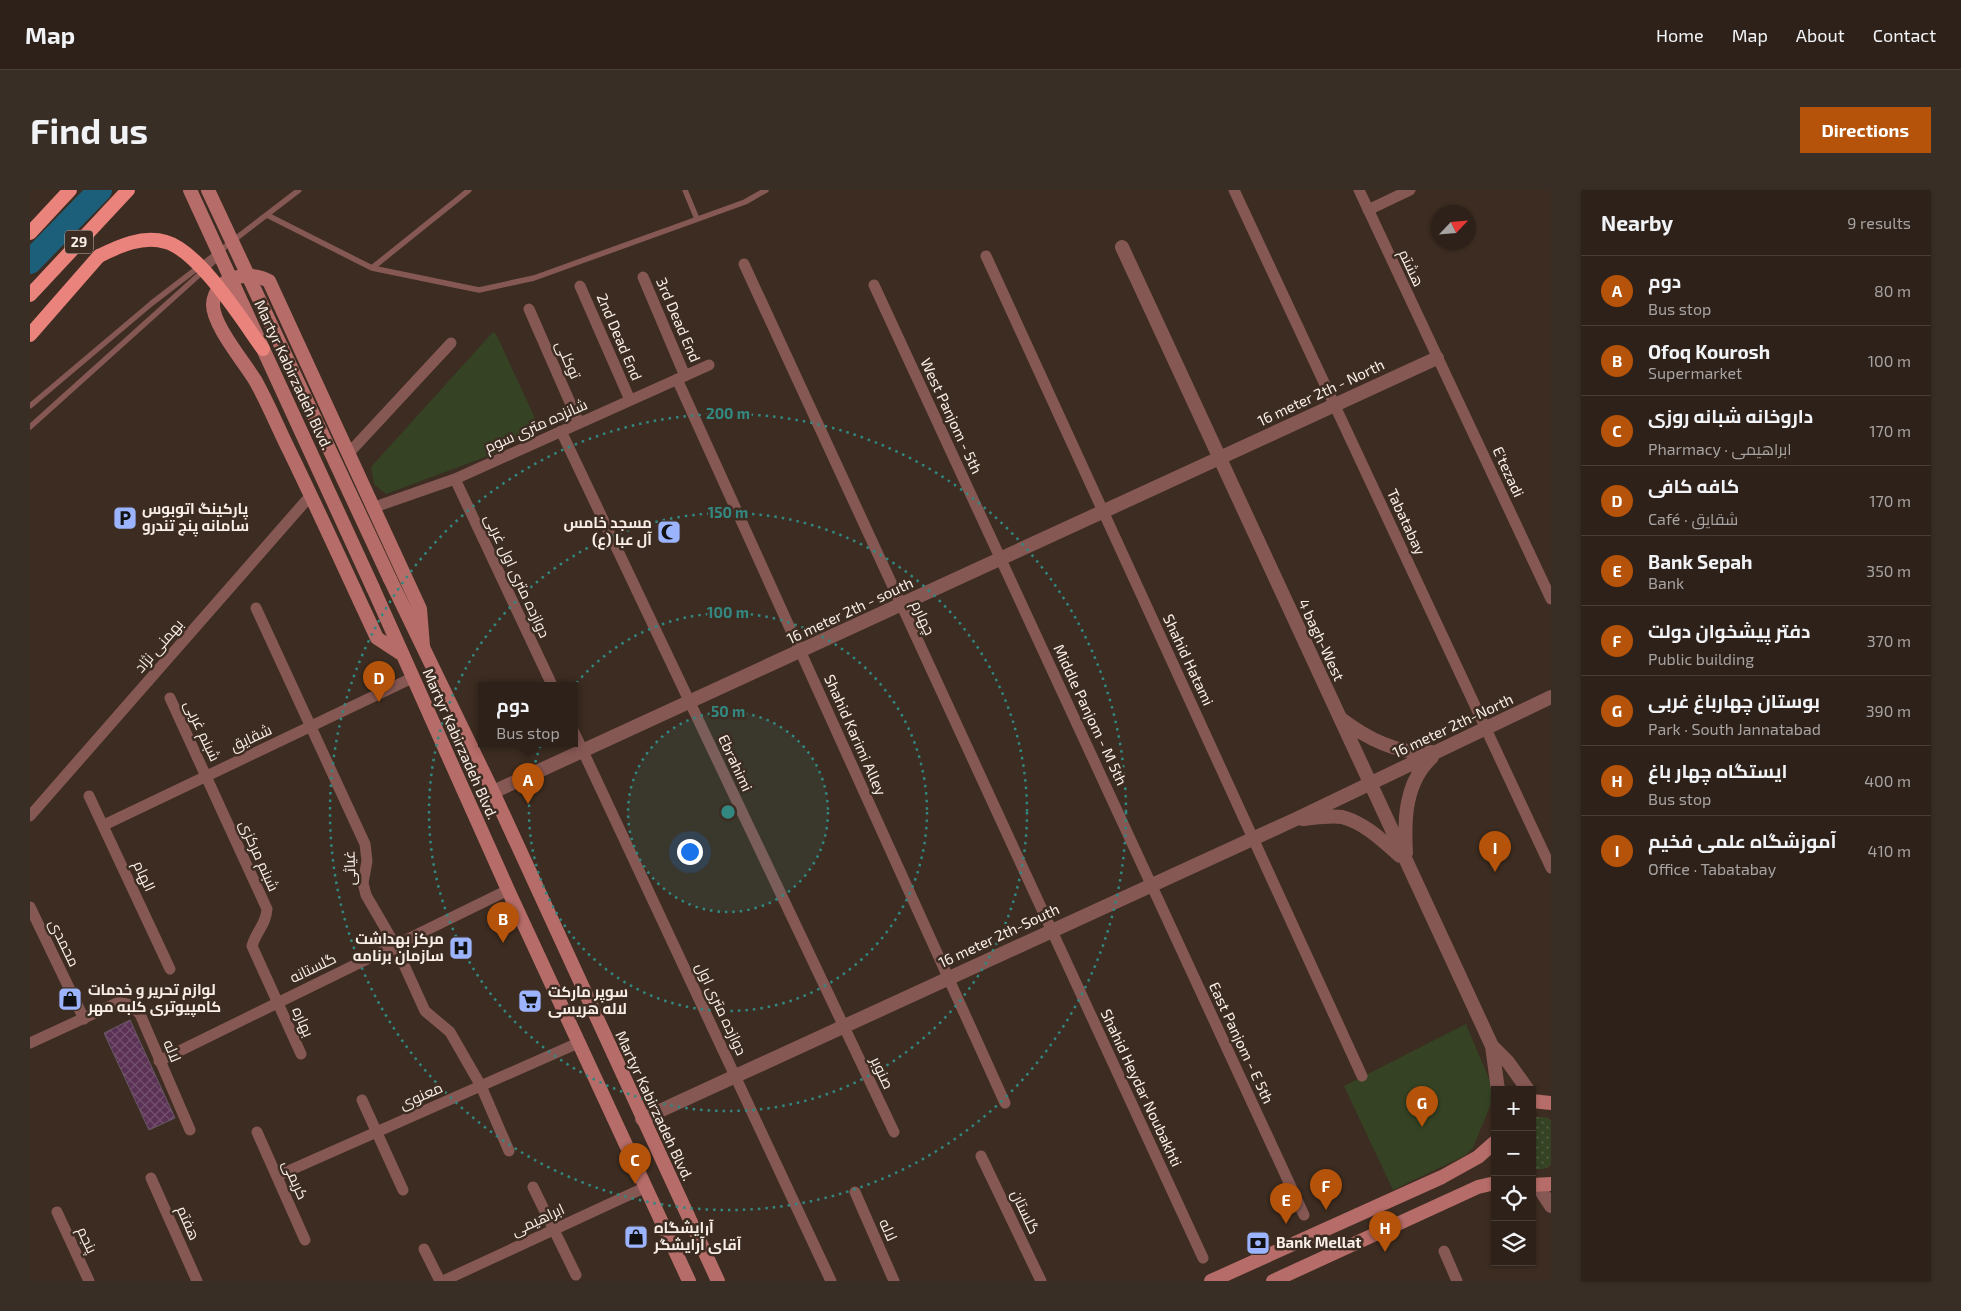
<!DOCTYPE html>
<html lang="en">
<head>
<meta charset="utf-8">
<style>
	:root { --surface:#2d2119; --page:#392e26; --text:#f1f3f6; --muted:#a7a3a2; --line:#483e38; --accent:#b45309 }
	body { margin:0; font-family:"Exo 2",Cairo,sans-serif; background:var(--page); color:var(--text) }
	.controls { position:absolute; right:15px; bottom:15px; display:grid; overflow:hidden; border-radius:0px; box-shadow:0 1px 4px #0004 }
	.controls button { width:45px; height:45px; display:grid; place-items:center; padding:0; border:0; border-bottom:1px solid var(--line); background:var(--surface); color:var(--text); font:25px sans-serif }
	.compass { position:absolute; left:1401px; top:15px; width:45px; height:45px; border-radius:50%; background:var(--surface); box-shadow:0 1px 4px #0004; rotate:64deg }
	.you { position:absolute; left:659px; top:661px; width:18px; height:18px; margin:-12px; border:4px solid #fff; border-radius:50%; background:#1a73e8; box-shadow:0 0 0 8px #1a73e833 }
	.badge { display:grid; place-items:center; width:32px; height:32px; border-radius:50%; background:var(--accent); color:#fff; font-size:16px; font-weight:700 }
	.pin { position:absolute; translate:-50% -41px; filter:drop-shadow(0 1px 2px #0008) }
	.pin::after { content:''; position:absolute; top:26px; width:18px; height:15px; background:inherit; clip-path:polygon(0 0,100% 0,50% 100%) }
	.popup { position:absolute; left:448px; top:492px; width:100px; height:65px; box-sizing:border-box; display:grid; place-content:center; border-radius:0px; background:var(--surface); filter:drop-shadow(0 1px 4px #0005); font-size:16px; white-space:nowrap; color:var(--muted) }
	.popup b { font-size:19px; color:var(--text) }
	.popup::after { content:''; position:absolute; left:50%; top:100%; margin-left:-10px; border:10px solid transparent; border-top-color:var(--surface) }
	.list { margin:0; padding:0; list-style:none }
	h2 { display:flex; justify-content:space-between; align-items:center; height:65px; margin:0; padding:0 20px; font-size:21px }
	h2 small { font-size:16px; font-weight:400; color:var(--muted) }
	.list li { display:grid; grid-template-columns:32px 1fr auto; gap:15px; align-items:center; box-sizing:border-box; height:70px; padding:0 20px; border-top:1px solid var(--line) }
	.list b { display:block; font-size:19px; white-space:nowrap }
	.list p { margin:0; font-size:16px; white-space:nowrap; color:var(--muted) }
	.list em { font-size:16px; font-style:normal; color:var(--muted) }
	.icon { flex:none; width:28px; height:28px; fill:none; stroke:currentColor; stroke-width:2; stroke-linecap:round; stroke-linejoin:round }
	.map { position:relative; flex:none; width:1521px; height:1091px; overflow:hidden; border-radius:0px }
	header { display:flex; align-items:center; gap:30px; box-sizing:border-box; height:70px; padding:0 25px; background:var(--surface); border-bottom:1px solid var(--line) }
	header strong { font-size:24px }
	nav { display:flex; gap:28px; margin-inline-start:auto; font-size:18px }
	.intro { display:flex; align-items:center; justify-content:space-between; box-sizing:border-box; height:120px; padding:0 30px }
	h1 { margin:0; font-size:35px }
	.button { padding:12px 22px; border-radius:0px; background:var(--accent); color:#fff; font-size:18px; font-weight:700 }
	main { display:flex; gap:30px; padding:0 30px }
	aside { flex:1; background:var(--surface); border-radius:0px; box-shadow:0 1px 4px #0004 }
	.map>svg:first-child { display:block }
	.grass { fill:url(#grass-dots) }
	.green { fill:#354324 }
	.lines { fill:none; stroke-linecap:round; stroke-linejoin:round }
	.river { stroke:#1c5f7b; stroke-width:24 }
	.building { fill:url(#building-cross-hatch); stroke:#685865 }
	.service { stroke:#865854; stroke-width:5.5 }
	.minor { stroke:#865854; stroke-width:11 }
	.tertiary { stroke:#865854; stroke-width:14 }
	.secondary { stroke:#b66c68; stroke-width:14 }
	.trunk { stroke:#ea837c; stroke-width:14 }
	.secondary-bridge { stroke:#b66c68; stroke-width:14 }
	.trunk-bridge { stroke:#ea837c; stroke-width:14 }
	.ring { fill:none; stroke:#328880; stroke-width:2.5; stroke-dasharray:2.5 5 }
	.labels { text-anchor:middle; stroke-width:5; stroke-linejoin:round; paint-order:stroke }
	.shield { fill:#3c2c21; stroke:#c0b4ac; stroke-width:1 }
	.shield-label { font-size:14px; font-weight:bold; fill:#f9efe8 }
	.street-label { font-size:15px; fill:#f9efe8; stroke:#3c2c21 }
	.poi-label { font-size:15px; font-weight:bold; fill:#f9efe8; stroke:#3c2c21; text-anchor:start }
	.centre { fill:#328880; stroke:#3c2c21; stroke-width:2.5 }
	.ring-label { font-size:15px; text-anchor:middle; font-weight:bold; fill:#328880; stroke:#3c2c21; stroke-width:5; stroke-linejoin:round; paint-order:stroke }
</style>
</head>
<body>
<header>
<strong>Map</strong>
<nav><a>Home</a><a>Map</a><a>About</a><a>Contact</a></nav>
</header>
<div class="intro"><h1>Find us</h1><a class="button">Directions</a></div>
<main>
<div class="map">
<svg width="1521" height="1091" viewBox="0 0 1521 1091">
	<defs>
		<pattern id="grass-dots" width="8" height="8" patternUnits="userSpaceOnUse" patternTransform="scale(1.25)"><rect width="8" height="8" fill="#354324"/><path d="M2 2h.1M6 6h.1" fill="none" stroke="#535e44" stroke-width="1.8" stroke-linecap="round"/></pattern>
		<pattern id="building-cross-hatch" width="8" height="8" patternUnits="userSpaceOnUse" patternTransform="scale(1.25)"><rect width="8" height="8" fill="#5b3255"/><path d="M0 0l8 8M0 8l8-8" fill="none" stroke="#73506d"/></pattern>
	</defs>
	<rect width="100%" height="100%" fill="#3c2c21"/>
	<path class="grass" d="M1502,927H1515L1521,930V975L1514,979H1502Z"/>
	<path class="green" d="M463,142L466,144L510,239L466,263L356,304L344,294L341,277Z
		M1436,834L1462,896L1460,916L1443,958L1434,966L1363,1000L1314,896Z"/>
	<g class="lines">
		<path class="river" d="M0,72L70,0"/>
	</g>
	<path class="building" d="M100,830L145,928L119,940L74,843Z"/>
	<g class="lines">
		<path class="service" d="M655,0L667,29
			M237,25L342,78L439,0
			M342,78L449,100L504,88L715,12L736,0
			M0,216L122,113L269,0
			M0,237L190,66"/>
		<path class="minor" d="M1204,0L1521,678
			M1329,0L1521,409
			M1338,20L1380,0
			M956,66L1332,886
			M714,74L1173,1068
			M613,87L655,186
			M844,95L1274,1025
			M550,96L600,210
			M499,119L549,233
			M647,189L975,913
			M531,241L864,942
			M318,264L421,153
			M425,289L522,495
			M342,318L425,289L679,175
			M226,418L335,654L337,671L333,693L336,705L365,755L395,821L420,842L451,896L479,961
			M140,508L237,719C236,735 226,741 222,756L271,864
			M544,542L801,1091
			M59,606L140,779
			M0,626L281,305
			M74,635L382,488
			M0,717L54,829
			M0,853L89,812L101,815L110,824L160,940
			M129,871L478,700
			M332,910L373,1000
			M227,942L275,1050
			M951,966L1011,1091
			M247,986L548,853
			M121,988L167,1091
			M503,997L546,1085
			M825,1002L864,1091
			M27,1022L59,1091
			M394,1059L410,1091
			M1414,1061L1427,1091
			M413,1091L616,997"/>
		<path class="tertiary" d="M1092,57L1462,856L1468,900
			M1310,528C1336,548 1368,565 1402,562
			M463,602L1407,168
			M1272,629C1284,628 1300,625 1312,627C1335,633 1353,651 1370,666
			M1376,663C1374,629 1375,592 1402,567
			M1462,856L1478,872L1498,900
			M612,929L1266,629L1521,507
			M1508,996L1521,1016"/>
		<path class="secondary" d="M360,389L463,602L688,1091
			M343,398L478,700L659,1091
			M373,465L347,448C318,386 290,324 260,262C248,238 238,213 225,190C214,172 182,134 183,114C185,86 220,80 239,91L390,419L393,456
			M1502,911L1521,913
			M1502,995L1521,994
			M1181,1091L1412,987L1448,967L1465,952
			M1243,1091L1448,997L1465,993"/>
		<path class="trunk" d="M0,43L40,0
			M0,105L98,0
			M0,145L69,66"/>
		<path class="secondary-bridge" d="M160,0L343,398
			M178,0L360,389"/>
		<path class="trunk-bridge" d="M69,66C89,56 113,45 136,52C169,61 212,130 233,159"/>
	</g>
	<circle cx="698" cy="622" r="100" fill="#328880" fill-opacity=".12"/>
	<g class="ring">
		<circle cx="698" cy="622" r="100"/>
		<circle cx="698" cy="622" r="199"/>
		<circle cx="698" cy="622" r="299"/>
		<circle cx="698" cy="622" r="398"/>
	</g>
	<defs>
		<g id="parking-square" transform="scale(1.25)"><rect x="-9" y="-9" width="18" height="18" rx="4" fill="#9bb4fd" stroke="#3c2c21"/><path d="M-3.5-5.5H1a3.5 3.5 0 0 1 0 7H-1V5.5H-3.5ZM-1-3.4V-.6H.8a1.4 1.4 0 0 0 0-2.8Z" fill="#111"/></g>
		<g id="mosque-square" transform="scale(1.25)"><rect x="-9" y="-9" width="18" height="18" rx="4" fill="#9bb4fd" stroke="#3c2c21"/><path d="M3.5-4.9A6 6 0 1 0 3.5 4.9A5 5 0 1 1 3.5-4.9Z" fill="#111"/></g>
		<g id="hospital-square" transform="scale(1.25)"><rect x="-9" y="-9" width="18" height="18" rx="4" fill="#9bb4fd" stroke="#3c2c21"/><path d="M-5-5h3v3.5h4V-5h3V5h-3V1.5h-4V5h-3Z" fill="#111"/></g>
		<g id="shop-square" transform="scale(1.25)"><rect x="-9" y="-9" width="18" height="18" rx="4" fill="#9bb4fd" stroke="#3c2c21"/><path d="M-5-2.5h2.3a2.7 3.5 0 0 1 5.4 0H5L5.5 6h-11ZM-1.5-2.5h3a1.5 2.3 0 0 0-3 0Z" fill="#111"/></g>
		<g id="supermarket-square" transform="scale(1.25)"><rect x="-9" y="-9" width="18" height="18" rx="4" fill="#9bb4fd" stroke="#3c2c21"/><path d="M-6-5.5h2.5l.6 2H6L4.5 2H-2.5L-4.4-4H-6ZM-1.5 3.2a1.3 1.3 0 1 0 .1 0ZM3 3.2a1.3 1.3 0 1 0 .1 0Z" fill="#111"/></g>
		<g id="bank-square" transform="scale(1.25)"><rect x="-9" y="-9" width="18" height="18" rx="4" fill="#9bb4fd" stroke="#3c2c21"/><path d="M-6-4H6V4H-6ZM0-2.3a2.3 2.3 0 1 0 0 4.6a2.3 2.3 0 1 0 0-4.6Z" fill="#111"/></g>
	</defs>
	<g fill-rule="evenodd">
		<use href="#parking-square" x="95" y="328"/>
		<use href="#mosque-square" x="639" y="342"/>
		<use href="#hospital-square" x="431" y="758"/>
		<use href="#shop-square" x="40" y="809"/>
		<use href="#supermarket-square" x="500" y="811"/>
		<use href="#shop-square" x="606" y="1047"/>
		<use href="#bank-square" x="1228" y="1053"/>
	</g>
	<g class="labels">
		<rect class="shield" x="35" y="40.5" width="28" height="23" rx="4"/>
		<g class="shield-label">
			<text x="49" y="57">29</text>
		</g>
		<g class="street-label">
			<text transform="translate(1381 78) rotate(65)" y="5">هشتم</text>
			<text transform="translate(648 130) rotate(67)" y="5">3rd Dead End</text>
			<text transform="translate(589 147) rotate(67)" y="5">2nd Dead End</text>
			<text transform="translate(538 170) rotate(66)" y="5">توکلی</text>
			<text transform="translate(263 185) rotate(65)" y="5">Martyr Kabirzadeh Blvd.</text>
			<text transform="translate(1291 203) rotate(-25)" y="5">16 meter 2th - North</text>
			<text transform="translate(921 226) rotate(65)" y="5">West Panjom - 5th</text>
			<text transform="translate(506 236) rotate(-24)" y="5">شانزده متری سوم</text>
			<text transform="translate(1478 282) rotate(65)" y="5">E'tezadi</text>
			<text transform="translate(1376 332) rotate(65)" y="5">Tabatabay</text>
			<text transform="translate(487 386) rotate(65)" y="5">دوازده متری اول غربی</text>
			<text transform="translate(820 421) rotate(-25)" y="5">16 meter 2th - south</text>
			<text transform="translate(893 428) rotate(65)" y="5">چهارم</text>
			<text transform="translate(1291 450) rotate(65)" y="5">4 bagh-West</text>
			<text transform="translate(129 456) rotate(-49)" y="5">بهمنی نژاد</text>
			<text transform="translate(1158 470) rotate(65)" y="5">Shahid Hatami</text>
			<text transform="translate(1060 525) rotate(65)" y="5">Middle Panjom - M 5th</text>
			<text transform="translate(1423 536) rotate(-25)" y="5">16 meter 2th-North</text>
			<text transform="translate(172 541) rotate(65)" y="5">شبنم غربی</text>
			<text transform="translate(825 545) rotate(66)" y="5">Shahid Karimi Alley</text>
			<text transform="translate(221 548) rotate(-25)" y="5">شقایق</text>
			<text transform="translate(430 554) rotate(66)" y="5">Martyr Kabirzadeh Blvd.</text>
			<text transform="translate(705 573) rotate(65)" y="5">Ebrahimi</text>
			<text transform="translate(229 666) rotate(66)" y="5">شبنم مرکزی</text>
			<text transform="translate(320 678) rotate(-92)" y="5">غیاثی</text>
			<text transform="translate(114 686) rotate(65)" y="5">الهام</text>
			<text transform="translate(969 746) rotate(-25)" y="5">16 meter 2th-South</text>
			<text transform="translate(34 753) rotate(64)" y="5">محمدی</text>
			<text transform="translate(283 778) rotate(-26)" y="5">گلستانه</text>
			<text transform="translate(691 819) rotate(65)" y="5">دوازده متری اول</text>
			<text transform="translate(273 832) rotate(66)" y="5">بهاره</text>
			<text transform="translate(1211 853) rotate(65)" y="5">East Panjom - E 5th</text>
			<text transform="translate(142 861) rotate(67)" y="5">لاله</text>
			<text transform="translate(852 883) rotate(65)" y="5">صنوبر</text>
			<text transform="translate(1111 898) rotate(65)" y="5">Shahid Heydar Noubakhti</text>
			<text transform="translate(391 906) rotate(-24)" y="5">معنوی</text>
			<text transform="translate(624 916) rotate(65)" y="5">Martyr Kabirzadeh Blvd.</text>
			<text transform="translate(265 990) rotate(66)" y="5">کریمی</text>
			<text transform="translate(995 1022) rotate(65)" y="5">گلستان</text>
			<text transform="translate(508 1030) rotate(-25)" y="5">ابراهیمی</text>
			<text transform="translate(158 1033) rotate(66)" y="5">هفتم</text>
			<text transform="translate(858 1040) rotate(66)" y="5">لاله</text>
			<text transform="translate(57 1050) rotate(65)" y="5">پنجم</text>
		</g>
		<g class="poi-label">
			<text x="112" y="324">پارکینگ اتوبوس<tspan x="112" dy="17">سامانه پنج تندرو</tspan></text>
			<text x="622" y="338" text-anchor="end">مسجد خامس<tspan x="622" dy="17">آل عبا (ع)</tspan></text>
			<text x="414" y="754" text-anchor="end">مرکز بهداشت<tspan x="414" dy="17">سازمان برنامه</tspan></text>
			<text x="58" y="805">لوازم تحریر و خدمات<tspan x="58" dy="17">کامپیوتری کلبه مهر</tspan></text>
			<text x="518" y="807">سوپر مارکت<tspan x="518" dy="17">لاله هریسی</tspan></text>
			<text x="624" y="1043">آرایشگاه<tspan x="624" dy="17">آقای آرایشگر</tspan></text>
			<text x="1246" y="1058">Bank Mellat</text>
		</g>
	</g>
	<circle cx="698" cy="622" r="8" class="centre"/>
	<g class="ring-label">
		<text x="698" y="229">200 m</text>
		<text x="698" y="328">150 m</text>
		<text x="698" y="428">100 m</text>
		<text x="698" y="527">50 m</text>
	</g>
</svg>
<div class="controls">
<button>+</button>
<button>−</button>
<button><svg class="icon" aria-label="locate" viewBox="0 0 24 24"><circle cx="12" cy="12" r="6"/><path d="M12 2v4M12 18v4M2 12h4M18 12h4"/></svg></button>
<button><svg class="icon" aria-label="layers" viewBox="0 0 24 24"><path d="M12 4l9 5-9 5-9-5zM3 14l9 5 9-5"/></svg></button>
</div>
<svg class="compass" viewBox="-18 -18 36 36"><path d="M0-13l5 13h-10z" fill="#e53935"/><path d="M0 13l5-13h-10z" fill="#a7a3a2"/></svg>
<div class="you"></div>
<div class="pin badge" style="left:498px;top:614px">A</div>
<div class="popup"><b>دوم</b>Bus stop</div>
<div class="pin badge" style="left:473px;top:753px">B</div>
<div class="pin badge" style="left:605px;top:994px">C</div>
<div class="pin badge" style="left:349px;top:512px">D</div>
<div class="pin badge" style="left:1256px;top:1034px">E</div>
<div class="pin badge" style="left:1296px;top:1020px">F</div>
<div class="pin badge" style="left:1392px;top:937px">G</div>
<div class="pin badge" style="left:1355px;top:1062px">H</div>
<div class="pin badge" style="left:1465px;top:682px">I</div>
</div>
<aside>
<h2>Nearby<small>9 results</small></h2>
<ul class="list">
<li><span class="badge">A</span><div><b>دوم</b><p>Bus stop</p></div><em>80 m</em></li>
<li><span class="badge">B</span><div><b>Ofoq Kourosh</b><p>Supermarket</p></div><em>100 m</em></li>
<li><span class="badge">C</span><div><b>داروخانه شبانه روزی</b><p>Pharmacy · ابراهیمی</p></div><em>170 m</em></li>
<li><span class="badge">D</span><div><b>کافه کافی</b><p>Café · شقایق</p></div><em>170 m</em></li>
<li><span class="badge">E</span><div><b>Bank Sepah</b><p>Bank</p></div><em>350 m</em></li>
<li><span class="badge">F</span><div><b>دفتر پیشخوان دولت</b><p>Public building</p></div><em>370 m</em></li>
<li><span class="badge">G</span><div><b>بوستان چهارباغ غربی</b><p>Park · South Jannatabad</p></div><em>390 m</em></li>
<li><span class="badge">H</span><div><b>ایستگاه چهار باغ</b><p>Bus stop</p></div><em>400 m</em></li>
<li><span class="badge">I</span><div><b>آموزشگاه علمی فخیم</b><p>Office · Tabatabay</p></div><em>410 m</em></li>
</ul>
</aside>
</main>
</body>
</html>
